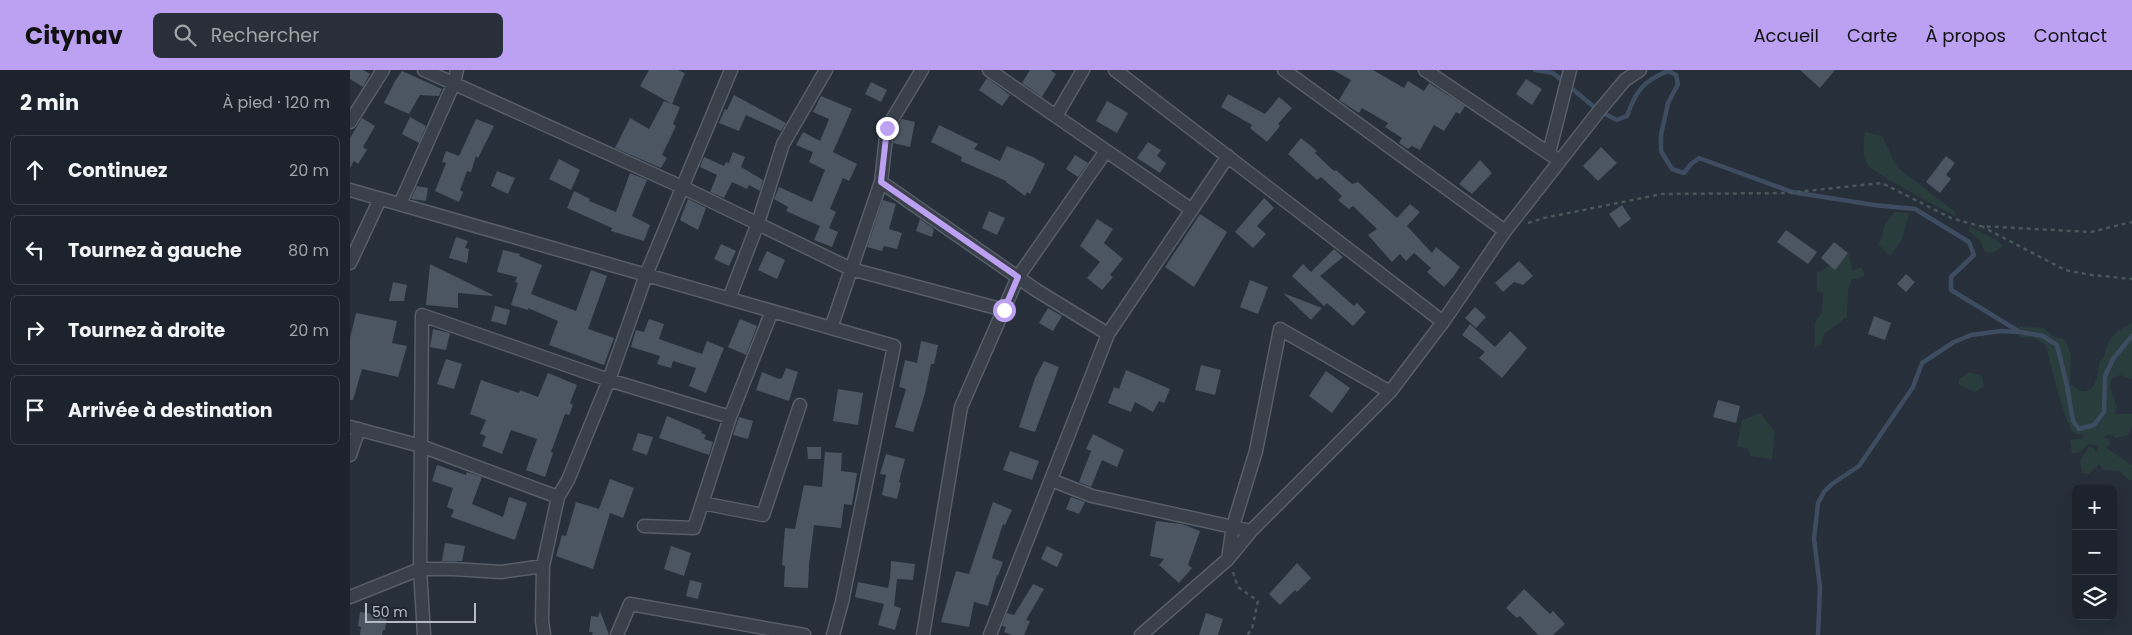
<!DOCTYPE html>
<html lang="fr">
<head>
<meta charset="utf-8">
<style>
	:root { --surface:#1c232c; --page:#292f38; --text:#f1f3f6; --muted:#a0a4a9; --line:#3a4048; --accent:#bca0f2 }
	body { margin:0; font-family:Poppins,sans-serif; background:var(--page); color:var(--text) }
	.controls { position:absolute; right:15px; bottom:15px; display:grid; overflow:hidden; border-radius:8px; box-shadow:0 5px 20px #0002 }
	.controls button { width:45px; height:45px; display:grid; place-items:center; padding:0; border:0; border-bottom:1px solid var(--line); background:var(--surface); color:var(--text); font:25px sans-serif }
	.scale { position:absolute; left:15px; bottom:12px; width:111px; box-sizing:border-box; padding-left:5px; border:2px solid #b5bbc6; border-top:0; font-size:14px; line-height:18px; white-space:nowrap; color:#b5bbc6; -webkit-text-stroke:4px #1e252f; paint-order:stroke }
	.stop { position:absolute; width:15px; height:15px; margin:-11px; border:4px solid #bca0f2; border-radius:50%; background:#fff }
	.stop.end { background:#bca0f2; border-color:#fff; box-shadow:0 1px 5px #0008 }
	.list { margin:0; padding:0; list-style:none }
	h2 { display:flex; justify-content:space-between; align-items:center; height:65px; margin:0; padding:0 20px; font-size:21px }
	h2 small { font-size:16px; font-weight:400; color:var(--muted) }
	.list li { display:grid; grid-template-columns:32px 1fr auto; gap:15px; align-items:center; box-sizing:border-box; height:70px; margin:0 10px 10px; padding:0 10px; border:1px solid var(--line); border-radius:8px }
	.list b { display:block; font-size:19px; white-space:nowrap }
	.list em { font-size:16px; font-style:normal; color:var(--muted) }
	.icon { flex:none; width:28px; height:28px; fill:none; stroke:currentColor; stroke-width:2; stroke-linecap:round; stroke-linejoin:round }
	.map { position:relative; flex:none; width:1782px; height:565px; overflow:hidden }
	header { display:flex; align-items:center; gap:30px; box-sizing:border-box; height:70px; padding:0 25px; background:var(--accent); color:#111 }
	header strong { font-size:24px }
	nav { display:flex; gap:28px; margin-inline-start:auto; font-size:18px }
	.search { width:350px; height:45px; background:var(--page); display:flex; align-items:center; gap:12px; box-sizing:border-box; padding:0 18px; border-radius:8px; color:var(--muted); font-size:19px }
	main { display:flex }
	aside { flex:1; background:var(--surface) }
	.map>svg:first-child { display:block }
	.green { fill:#2a3d3d }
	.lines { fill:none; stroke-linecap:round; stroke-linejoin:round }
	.stream { stroke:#3d4c61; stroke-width:4.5 }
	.building { fill:#4c5662 }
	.street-casing { stroke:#575e68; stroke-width:15 }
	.path { stroke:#47585a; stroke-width:2.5; stroke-dasharray:4 4; stroke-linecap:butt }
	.street { stroke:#39404a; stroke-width:12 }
	.route { stroke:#bca0f2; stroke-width:6 }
</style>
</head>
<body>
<header>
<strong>Citynav</strong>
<div class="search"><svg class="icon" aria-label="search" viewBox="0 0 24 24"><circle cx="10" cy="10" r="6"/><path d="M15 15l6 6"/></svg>Rechercher</div>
<nav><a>Accueil</a><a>Carte</a><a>À propos</a><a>Contact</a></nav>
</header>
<main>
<aside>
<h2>2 min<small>À pied · 120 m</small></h2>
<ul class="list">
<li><svg class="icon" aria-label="ahead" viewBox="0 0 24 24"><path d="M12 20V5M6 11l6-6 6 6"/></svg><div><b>Continuez</b></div><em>20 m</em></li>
<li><svg class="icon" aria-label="left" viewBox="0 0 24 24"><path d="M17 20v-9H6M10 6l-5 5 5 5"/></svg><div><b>Tournez à gauche</b></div><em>80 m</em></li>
<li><svg class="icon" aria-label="right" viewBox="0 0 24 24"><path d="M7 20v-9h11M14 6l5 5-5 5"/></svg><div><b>Tournez à droite</b></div><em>20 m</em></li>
<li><svg class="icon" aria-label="arrive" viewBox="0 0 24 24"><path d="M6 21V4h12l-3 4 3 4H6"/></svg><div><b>Arrivée à destination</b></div></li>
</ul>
</aside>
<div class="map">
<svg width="1782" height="565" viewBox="0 0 1782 565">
	<rect width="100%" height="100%" fill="#262f3a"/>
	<path class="green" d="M1515,62L1532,66L1547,97L1604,141L1606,146C1595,141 1522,102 1518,95C1512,84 1513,75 1515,62Z
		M1545,142L1559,143L1552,170L1540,186L1529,175L1535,154Z
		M1620,157L1647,170L1653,176L1643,183L1635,182L1631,172L1618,160Z
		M1499,184L1502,201L1512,197L1515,206L1501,210L1498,220L1497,247L1474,264L1471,275L1465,277V253L1472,242L1473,223L1467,221V203Z
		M1782,253V309L1770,305L1762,309L1760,317L1767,337L1765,344H1782V356L1779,365L1766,368L1759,364L1754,367L1759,370L1760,374L1756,377L1759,380L1782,395V410H1779L1769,401L1753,400L1749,394L1739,404L1732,403L1730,390L1739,377L1744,378L1746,382L1748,380L1746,375L1738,374L1730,382L1722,383L1720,370L1733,368L1734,364C1730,365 1727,365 1723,362C1716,356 1699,289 1696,275L1682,267L1670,268L1669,256L1694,258L1704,267L1715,269L1721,285L1720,314C1742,333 1748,311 1749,292L1755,286C1757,268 1765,261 1782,253Z
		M1619,302L1632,306L1634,316L1625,322L1609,315V309Z
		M1410,343L1425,362L1422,389L1400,386L1399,379L1387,376L1392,350Z"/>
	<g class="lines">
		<path class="stream" d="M1185,0L1203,3L1249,41L1267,50L1277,46C1286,20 1294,11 1318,1L1326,5L1328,14L1318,33L1311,65V81L1322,99L1334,103L1341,94L1349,88L1442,122L1524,135L1565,139L1619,172L1624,185L1601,207V220L1670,262
			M1468,565L1470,517L1464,469L1468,433L1474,422L1482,414L1509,396L1563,317L1572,293L1604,272L1621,265L1651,261L1670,262L1693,266L1707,275L1717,316L1723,351L1729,359L1744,355L1754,342L1755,306L1763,289L1782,266"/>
	</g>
	<path class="building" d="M0,0H13L20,4L13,17L0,9Z
		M299,0H328L335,3L322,34L290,16Z
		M680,0H700L706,4L692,27L672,13Z
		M983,0H1023L1054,18L1058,11L1074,21L1079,13L1115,36L1110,44L1106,42L1094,61L1084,55L1070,80L1062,76L1058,79L1049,73L1052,68L1035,57L1038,53L1012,38L1009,43L989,30L1001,10Z
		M1450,0H1485L1470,18Z
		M52,1L92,19L89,26L70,25L59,44L34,33L45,11Z
		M637,8L660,25L652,36L629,20Z
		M1176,9L1192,19L1182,35L1166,24Z
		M521,12L537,20L531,32L515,24Z
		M878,24L915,44L929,27L942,38L928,54L930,56L917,72L900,58L902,55L871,37Z
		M384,25L436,53L431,61L396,45L389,61L369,53L375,39L377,40Z
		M471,26L502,39L483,82L507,94L499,111L493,108L480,139L486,142L479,158L488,162L482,177L464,170L470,156L436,141L438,137L424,129L429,117L462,132L475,100L459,92L463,82L446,75L453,62L470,71L479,49L463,42Z
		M314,31L330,37L323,54L326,56L312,85L317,88L311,98L265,78L280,48L299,59Z
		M757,31L778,43L767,63L746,51Z
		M60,47L76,56L69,73L52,64Z
		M12,48L25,56L13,77L17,80L8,94L4,91L0,98V68Z
		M126,49L144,56L128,88L126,86L121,102L117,101L110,120L113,122L109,132L85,121L96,93L92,92L96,81L109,86Z
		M552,49L565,52L560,77L543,73L545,61Z
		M589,55L628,74L624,79L650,91L657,76L683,87L695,94L680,124L677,122L675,126L656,112V111L611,91L612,87L581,72Z
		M951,68L967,81L965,83L984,101L986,100L1002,114L1008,112L1047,148L1060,134L1070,142L1057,156L1082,183L1086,177L1110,197L1103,207L1094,217L1077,202L1081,198L1064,183L1056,191L1050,184L1042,192L1018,165L1027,159L1003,136L999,139L988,130L992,126L971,107L967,110L938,84Z
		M798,72L811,80L807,86L816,93L810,103L787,88Z
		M1251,77L1267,93L1248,111L1233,96Z
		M383,82L395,87L391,97L413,110L410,121L399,115L397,119L382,112L374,128L360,122L367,105L350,97L354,87L374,96L376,92L379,93Z
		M725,85L738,93L728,107L716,99Z
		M1596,86L1605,93L1596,105L1601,109L1590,123L1576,112Z
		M209,89L230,100L221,120L199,109Z
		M1130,90L1142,103L1122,124L1109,114Z
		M147,101L165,108L158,124L141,116Z
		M280,103L297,110L282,146L300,155L294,171L261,161L262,158L217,138L224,121L240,129L239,131L266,142Z
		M67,116L78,118L76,131L61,129Z
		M914,128L924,138L907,156L916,164L903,178L885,162Z
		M338,129L356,138L348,160L330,150Z
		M533,130L546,134L539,159L552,163L547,179L534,176L532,181L517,177Z
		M1272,135L1281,149L1269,158L1259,144Z
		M639,141L655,148L647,165L632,158Z
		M850,144L877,162L844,217L815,197Z
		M570,149L584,159L582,167L566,161Z
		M747,149L763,159L754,173L773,189L760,205L763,207L752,220L737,208L750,192L730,176Z
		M1436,160L1467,182L1458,194L1427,172Z
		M106,167L118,171L115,178L119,179L117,193L99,188Z
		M1484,172L1498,183L1485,200L1471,188Z
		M371,174L386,181L379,196L364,189Z
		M984,179L993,187L970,206L1004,236L1007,233L1016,242L1003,256L977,233L974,236L942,206L953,194L961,202Z
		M153,180L170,184L169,186L192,195L181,224L226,241L241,200L257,206L238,259L264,268L254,295L199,275L208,251L178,238V240L161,235L168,213L165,212L167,207L147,202Z
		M417,181L435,190L427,209L408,200Z
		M1169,191L1183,206L1173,215L1164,212L1153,222L1145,213Z
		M80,194L143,225L142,226L108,223V238L76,235Z
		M1556,204L1565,212L1556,222L1547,214Z
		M900,210L918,217L908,244L890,237Z
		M43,212L57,215L54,231H39Z
		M933,223L972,238L961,250Z
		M145,236L160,240L156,255L141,251Z
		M1125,237L1136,247L1126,258L1115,248Z
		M698,238L712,246L703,261L689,253Z
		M6,243L47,251L42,273L57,276L48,307L12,299L3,330H0V268Z
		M1524,246L1541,253L1535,270L1518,264Z
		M299,249L314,254L309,269L352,284L357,271L374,278L356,323L339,316L346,298L323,291L321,298L307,294L310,286L281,277L286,260L294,262Z
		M390,249L407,256L396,285L378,277Z
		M1120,254L1145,277L1160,261L1177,278L1152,308L1129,288L1135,282L1112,265Z
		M83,259L100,263L96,280L80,277Z
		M571,271L588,275L584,294H581L575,323L563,362L545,357L556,319L549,317L555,290L567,293Z
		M96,289L112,294L104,319L87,314Z
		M694,291L709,297L685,362L669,357L685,308Z
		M851,295L871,300L865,325L845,320Z
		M436,298L448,302L439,331L406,320L412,302L429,309L432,308Z
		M776,300L820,319L814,333L809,331L803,342L785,332L781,342L758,333L764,317L769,319Z
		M976,301L1000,318L982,343L959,326Z
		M198,303L227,315L220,333L223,335L219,345L215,344L201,382L203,383L195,407L176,400L187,369L161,360L152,384L132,376L136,366L130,364L136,350L120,344L131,310L169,323L170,320L188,327Z
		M488,319L513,323L508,355L483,351Z
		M1368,330L1390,336L1386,353L1363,347Z
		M317,346L352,361L351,363L356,365L354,369L363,372L359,385L309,368Z
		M389,347L403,351L398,369L383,365Z
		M288,363L303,367L297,385L282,380Z
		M743,364L774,380L767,397L752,390L741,417L729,412L741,381L736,379Z
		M457,377H471V389H458Z
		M660,381L689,391L682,410L653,400Z
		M475,382L492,383L491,401L507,403L502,435L494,434L491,458L464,455L459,495L458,518L434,517L435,496L432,495L435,458L445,459L454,415L472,417Z
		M536,384L555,389L549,412L551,413L547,429L532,425L536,405L530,404Z
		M87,395L116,405L117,402L132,407L122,434L153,447L159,427L177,433L165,470L101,447L104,440L97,437L103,418L82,411Z
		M260,409L284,418L273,448L260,443L243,499L206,486L212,465L216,466L226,432L249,439Z
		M721,427L735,432L729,444L716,439Z
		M643,432L662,440L655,455L653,454L642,488L653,492L648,506L647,505L638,536L624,532L619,557L591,552L606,501L619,504Z
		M806,451L832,454L850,461L838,495L842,498L829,513L809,495L814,489L800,486Z
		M95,473L115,476L112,491H92Z
		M321,476L341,483L334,506L314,499Z
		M697,476L713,484L707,497L691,489Z
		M541,491L565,494L563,510L547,509L544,536L551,538L545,560L528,555L534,534L505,527L508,512L538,518L540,508Z
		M947,493L961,508L947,522L945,520L930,535L919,524Z
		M340,510L352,513L348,529L336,526Z
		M683,514L694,519L676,550L680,551L674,565H662L654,562L656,557L652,556L657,543L664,545Z
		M1174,519L1200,544L1203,541L1215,554L1203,565H1188L1170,546L1167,548L1156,538Z
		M250,541L259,565H242L243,562H239L241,546L248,547Z
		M10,542L37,546L35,560H33L32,565H10L11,557L8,556Z
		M856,543L873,549L868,565H849Z"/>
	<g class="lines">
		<g class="street-casing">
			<path id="street" d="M74,0L332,117L501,199L654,240
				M639,0L842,140
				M765,0L1093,252
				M934,0L1155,161
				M1075,0L1210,91
				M706,46L733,0
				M0,52L33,0
				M1199,83L1220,0
				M531,112L686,220L758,264
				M0,120L544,276L492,532L483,565
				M50,134L104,13L107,0
				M0,193L30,129
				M379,229L408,153L433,74L476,0
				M481,258L531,112L537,58L572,0
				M0,357L71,376L208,427
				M0,385L9,359
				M701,410L742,426L901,461
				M352,433L413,445L450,335
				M294,456L344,458L380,347L422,241
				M878,489L883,456L906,381L930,259L1040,322
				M0,527L70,499H103L151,502L193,496
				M74,565L70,499L72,245L259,310L380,347
				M194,565L192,551L193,496L208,427L218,410L259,310L296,205L381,0
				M267,565L280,534L454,565
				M573,565L611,337L668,207L756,81
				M640,565L758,264L878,86
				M791,565L878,489L901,461L1040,322L1093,252L1155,161L1249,41L1275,10L1290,0"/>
		</g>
		<path class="path" d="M1178,153L1194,148L1312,124L1436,123L1532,113L1601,148L1629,156L1741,162L1782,152
			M1631,156L1715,200L1742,205L1782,209
			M883,502L888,517L908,531L902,559L897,565"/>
		<use href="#street" class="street"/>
	</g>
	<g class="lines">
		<path class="route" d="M537,58L531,112L668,207L654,240"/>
	</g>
</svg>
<div class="controls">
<button>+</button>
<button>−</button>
<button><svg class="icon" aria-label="layers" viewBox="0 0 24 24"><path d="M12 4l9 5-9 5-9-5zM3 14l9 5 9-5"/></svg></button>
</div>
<div class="scale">50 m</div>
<div class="stop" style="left:654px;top:240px"></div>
<div class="stop end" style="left:537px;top:58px"></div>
</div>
</main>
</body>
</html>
